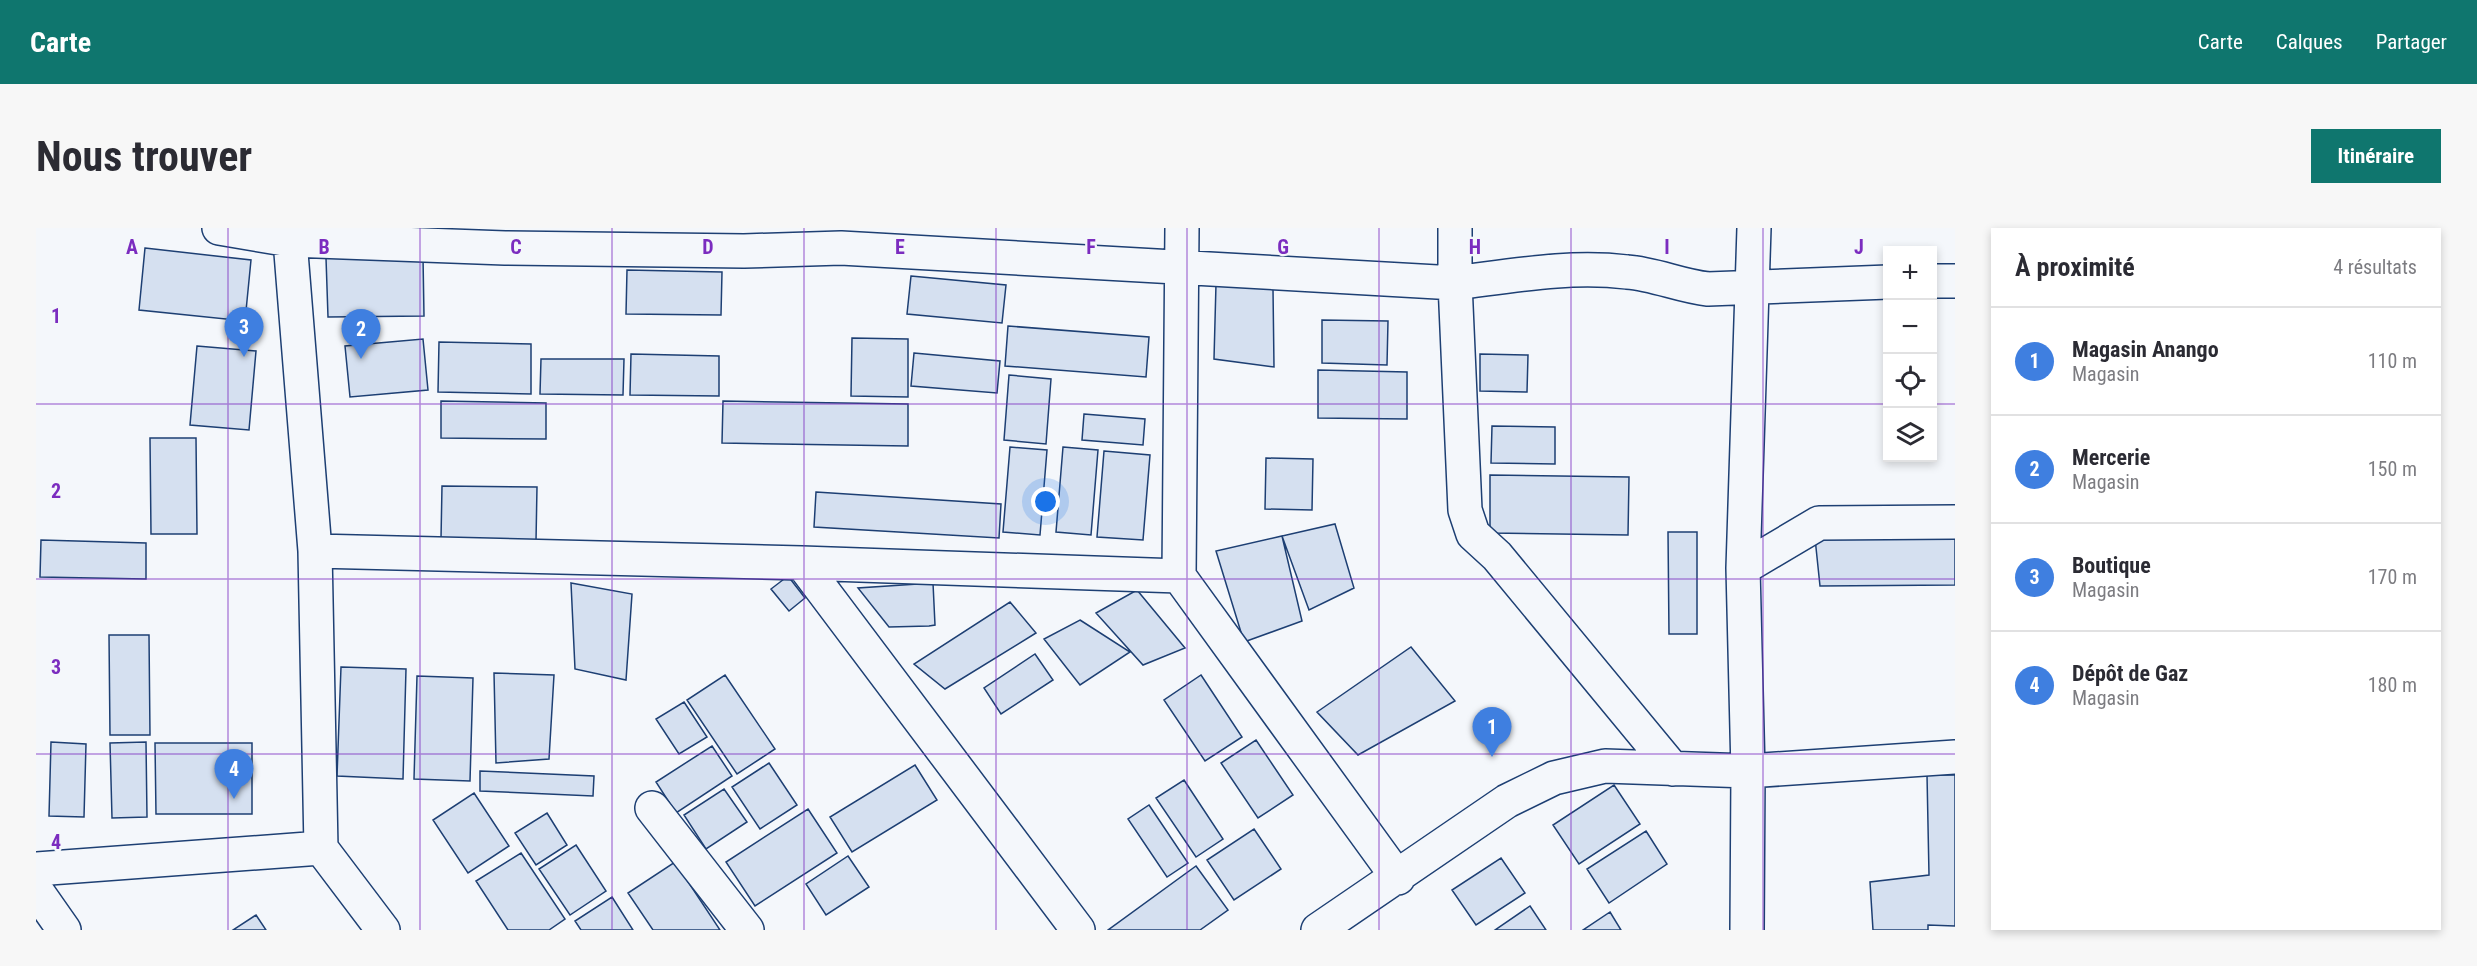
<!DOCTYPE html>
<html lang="fr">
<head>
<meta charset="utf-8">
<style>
	:root { --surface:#fff; --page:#f7f7f7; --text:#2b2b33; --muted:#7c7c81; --line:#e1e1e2; --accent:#0f766e }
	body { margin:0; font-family:"Roboto Condensed",sans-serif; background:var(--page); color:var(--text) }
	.controls { position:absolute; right:18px; top:18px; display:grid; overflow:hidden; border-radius:0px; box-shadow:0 3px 9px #0003 }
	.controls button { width:54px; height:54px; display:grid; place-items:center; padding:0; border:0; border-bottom:2px solid var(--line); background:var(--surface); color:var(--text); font:30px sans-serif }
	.you { position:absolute; left:1010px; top:274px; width:21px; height:21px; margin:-15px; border:4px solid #fff; border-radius:50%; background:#1a73e8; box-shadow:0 0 0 9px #1a73e833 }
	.badge { display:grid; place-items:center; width:39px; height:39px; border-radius:50%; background:var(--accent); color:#fff; font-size:20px; font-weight:700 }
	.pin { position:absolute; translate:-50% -50px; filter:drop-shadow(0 2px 3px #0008) }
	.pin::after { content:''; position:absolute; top:32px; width:21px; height:18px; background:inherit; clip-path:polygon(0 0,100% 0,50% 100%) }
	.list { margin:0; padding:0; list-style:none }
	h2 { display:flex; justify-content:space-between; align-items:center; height:78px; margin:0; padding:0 24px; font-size:26px }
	h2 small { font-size:20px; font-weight:400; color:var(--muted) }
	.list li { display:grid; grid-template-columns:39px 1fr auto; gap:18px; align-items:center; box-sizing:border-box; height:108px; padding:0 24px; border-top:2px solid var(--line) }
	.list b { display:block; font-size:22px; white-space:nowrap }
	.list p { margin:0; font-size:20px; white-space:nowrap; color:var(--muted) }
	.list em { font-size:20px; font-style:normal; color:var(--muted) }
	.icon { flex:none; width:33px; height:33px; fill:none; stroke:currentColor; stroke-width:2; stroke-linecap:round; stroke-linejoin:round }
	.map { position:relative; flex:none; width:1919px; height:702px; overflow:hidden; border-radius:0px }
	header { display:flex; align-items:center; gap:36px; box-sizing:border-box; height:84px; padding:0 30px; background:var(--accent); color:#fff }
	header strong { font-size:28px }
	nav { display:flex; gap:33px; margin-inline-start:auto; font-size:21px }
	.intro { display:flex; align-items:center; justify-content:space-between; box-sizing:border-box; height:144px; padding:0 36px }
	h1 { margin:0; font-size:42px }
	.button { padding:15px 27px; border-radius:0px; background:var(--accent); color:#fff; font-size:21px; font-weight:700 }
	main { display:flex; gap:36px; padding:0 36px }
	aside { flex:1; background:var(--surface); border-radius:0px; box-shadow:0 3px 9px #0003 }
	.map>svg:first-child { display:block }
	.building { fill:#d5e0f0; stroke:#1d3f73; stroke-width:1.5 }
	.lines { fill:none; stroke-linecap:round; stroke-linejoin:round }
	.minor-casing { stroke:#1d3f73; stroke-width:36 }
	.minor { stroke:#f4f7fb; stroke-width:33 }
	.grid { fill:none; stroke:#7b2cbf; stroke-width:1.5; stroke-opacity:0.55 }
	.grid-label { font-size:20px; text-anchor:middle; font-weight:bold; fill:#7b2cbf; stroke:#f4f7fb; stroke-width:4.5; stroke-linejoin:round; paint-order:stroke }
</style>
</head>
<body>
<header>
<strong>Carte</strong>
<nav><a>Carte</a><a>Calques</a><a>Partager</a></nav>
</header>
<div class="intro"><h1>Nous trouver</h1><a class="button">Itinéraire</a></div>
<main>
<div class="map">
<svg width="1919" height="702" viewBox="0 0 1919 702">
	<rect width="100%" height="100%" fill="#f4f7fb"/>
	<path class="building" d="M109,20L215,32L209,93L103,82Z
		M387,29L388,88L292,89L290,30Z
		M591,42L686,44L685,87L590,86Z
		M875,48L970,57L966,95L871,86Z
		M1180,56L1237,61L1238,139L1178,131Z
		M1286,92L1352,93L1351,137L1286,135Z
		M972,98L1113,109L1110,149L969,138Z
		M816,110L872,111V169L815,168Z
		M387,111L392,162L314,169L309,118Z
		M403,114L495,116V166L402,164Z
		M161,118L220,123L213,202L154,197Z
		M878,125L964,133L961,165L875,158Z
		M595,126L683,128V168L594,167Z
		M1444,126L1492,127L1491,164L1444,163Z
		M505,131H588L587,167L504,166Z
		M1282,142L1371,144V191L1282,190Z
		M973,147L1015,151L1010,216L968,212Z
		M405,173L510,175V211L405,210Z
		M687,173L872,176V218L686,215Z
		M1048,186L1109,191L1107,217L1046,212Z
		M1456,198L1519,199V236L1455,235Z
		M114,210H160L161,306H115Z
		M974,219L1011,222L1004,307L967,304Z
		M1027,219L1062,222L1055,307L1020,304Z
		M1068,223L1114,227L1107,312L1061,309Z
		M1230,230L1277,231L1276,282L1229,281Z
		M1454,247L1593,249L1592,307L1454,305Z
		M406,258L501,259L500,313L405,311Z
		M780,264L965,276L963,310L778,299Z
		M1299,296L1318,360L1273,382L1246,308Z
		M1632,304H1661V406H1633Z
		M1919,305V357L1784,358L1779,310Z
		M1246,308L1266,393L1208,414L1180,323Z
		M5,312L110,315V351L4,349Z
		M752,348L769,370L753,383L735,361Z
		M535,355L596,366L590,452L539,441Z
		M897,355L899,397L893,398L853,399L822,360Z
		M1101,362L1149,420L1107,437L1060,385Z
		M974,374L1000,405L909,461L878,436Z
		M1044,392L1094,424L1044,457L1008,411Z
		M73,407H113L114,507H74Z
		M1375,419L1419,473L1322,527L1281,484Z
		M999,426L1017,452L965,486L948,460Z
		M305,439L370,441L367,551L301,548Z
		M458,445L518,447L513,531L460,535Z
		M689,447L739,521L701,546L651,472Z
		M1165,447L1206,509L1169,533L1128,472Z
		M381,448L437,450L434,553L378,551Z
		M648,474L671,509L643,526L620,491Z
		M1220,512L1257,567L1222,590L1185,535Z
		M15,514L50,516L48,589L13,588Z
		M110,514L111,589L76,590L74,515Z
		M119,515H216V586H120Z
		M676,518L696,548L640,585L620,554Z
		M733,535L761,577L724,601L696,559Z
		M879,537L901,572L816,624L794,589Z
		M444,543L558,548L557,568L444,563Z
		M1891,547H1919V698L1892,697V702H1837L1834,654L1893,647Z
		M1148,552L1187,611L1160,629L1120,570Z
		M1578,557L1604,596L1543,636L1517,597Z
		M688,561L711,594L670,621L648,587Z
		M438,565L473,618L432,645L397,592Z
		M1113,577L1152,635L1131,649L1092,591Z
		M772,581L801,625L719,678L690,634Z
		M511,585L531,617L500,637L479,605Z
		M1218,601L1245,641L1198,672L1171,632Z
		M1610,603L1631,636L1573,675L1551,641Z
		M540,617L570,663L534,687L503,641Z
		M485,625L529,691L513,702H472L440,653Z
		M812,628L833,659L790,687L770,656Z
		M1465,630L1489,665L1440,697L1416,662Z
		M639,634L684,702H617L592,665Z
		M1160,638L1192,682L1164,702H1072Z
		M576,669L597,702H545L539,693Z
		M1494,678L1510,702H1459Z
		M1574,684L1585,702H1547Z
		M220,687L230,702H197Z"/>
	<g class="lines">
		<g class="minor-casing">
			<path id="minor" d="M183,0L254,12L469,20L708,23L805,20L1419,55C1476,48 1533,37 1591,44C1619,46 1644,58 1672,61L1852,54
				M253,0L279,323L285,620L347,702
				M1146,0L1143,348L1362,650
				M1419,0V55L1429,282L1437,306L1461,328L1637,541
				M1896,53H1919
				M279,323L766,335L1143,348
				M766,335L1042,702
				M1707,340L1783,295L1919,294
				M616,580L711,702
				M0,641L285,620
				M0,662L28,702
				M1282,702L1471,573L1518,550L1569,538L1712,543L1919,529
				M1711,702L1712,543L1707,340L1718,0"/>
		</g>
		<use href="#minor" class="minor"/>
	</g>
	<path class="grid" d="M192,0V702M384,0V702M576,0V702M768,0V702M960,0V702M1151,0V702M1343,0V702M1535,0V702M1727,0V702M0,176H1852M1896,176H1919M0,351H1919M0,526H1919"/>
	<g class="grid-label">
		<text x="96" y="26">A</text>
		<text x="288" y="26">B</text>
		<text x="480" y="26">C</text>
		<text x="672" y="26">D</text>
		<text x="864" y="26">E</text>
		<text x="1055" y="26">F</text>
		<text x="1247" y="26">G</text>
		<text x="1439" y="26">H</text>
		<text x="1631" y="26">I</text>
		<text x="1823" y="26">J</text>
		<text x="20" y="95">1</text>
		<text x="20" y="270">2</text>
		<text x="20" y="446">3</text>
		<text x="20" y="621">4</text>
	</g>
</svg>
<div class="controls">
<button>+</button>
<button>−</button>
<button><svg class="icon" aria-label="locate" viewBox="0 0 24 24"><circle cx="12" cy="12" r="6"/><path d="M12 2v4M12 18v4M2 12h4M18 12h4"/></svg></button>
<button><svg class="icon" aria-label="layers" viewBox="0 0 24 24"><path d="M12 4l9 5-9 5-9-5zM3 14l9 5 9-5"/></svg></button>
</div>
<div class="you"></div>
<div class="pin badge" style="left:1456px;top:529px;background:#3f7fe0">1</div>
<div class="pin badge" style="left:325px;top:131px;background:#3f7fe0">2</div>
<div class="pin badge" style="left:208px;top:129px;background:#3f7fe0">3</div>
<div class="pin badge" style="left:198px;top:571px;background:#3f7fe0">4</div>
</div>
<aside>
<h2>À proximité<small>4 résultats</small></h2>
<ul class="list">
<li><span class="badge" style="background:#3f7fe0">1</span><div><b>Magasin Anango</b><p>Magasin</p></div><em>110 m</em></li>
<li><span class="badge" style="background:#3f7fe0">2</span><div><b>Mercerie</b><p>Magasin</p></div><em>150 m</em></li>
<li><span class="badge" style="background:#3f7fe0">3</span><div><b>Boutique</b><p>Magasin</p></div><em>170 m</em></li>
<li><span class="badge" style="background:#3f7fe0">4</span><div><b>Dépôt de Gaz</b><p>Magasin</p></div><em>180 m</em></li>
</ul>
</aside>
</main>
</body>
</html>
